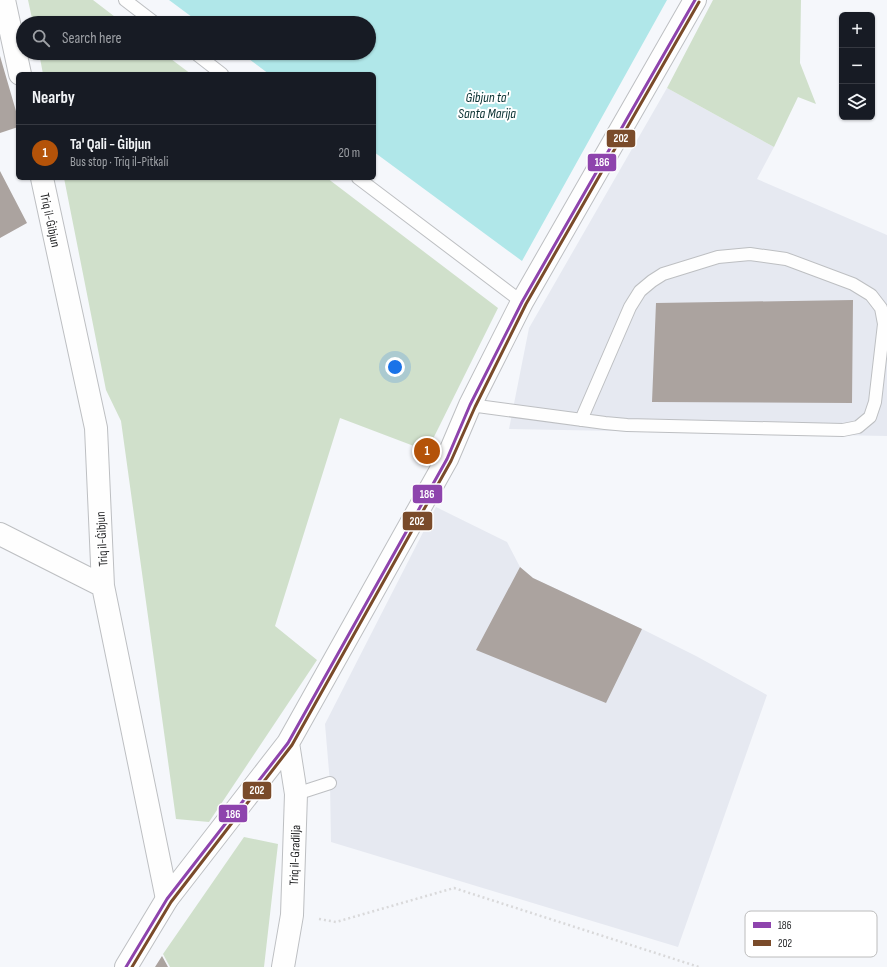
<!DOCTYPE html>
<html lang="en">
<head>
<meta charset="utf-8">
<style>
	:root { --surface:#171b24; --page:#242831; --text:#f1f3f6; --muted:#9ea1a6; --line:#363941; --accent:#b45309 }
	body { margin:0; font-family:"Sofia Sans Condensed",sans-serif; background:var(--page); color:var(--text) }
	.controls { position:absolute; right:12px; top:12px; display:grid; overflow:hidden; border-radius:6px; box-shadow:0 1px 3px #0004 }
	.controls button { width:36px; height:36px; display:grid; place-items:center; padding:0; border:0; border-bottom:1px solid var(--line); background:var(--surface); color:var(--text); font:20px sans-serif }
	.you { position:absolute; left:395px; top:367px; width:14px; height:14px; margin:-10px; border:3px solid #fff; border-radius:50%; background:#1a73e8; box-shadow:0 0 0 6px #1a73e833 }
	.badge { display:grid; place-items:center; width:26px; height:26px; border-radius:50%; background:var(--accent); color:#fff; font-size:13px; font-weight:700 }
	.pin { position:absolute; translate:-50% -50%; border:2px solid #fff; box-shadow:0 1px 4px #0006 }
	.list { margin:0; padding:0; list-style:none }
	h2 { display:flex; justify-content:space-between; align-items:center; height:52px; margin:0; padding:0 16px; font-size:17px }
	h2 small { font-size:13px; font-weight:400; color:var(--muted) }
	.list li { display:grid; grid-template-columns:26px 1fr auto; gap:12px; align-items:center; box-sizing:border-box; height:56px; padding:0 16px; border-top:1px solid var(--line) }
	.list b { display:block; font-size:15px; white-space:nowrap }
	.list p { margin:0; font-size:13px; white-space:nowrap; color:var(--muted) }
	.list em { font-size:13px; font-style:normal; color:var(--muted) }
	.icon { flex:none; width:22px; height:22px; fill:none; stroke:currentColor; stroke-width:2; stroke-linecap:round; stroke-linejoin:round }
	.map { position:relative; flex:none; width:887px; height:967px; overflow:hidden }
	.search { position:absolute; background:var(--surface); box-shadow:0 1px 3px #0004; left:16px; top:16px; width:360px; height:44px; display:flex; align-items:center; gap:10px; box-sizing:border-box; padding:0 14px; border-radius:22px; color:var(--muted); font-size:15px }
	.panel { position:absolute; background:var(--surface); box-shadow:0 1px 3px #0004; left:16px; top:72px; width:360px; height:108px; border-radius:6px }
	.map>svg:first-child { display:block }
	.built { fill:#e6e9f1 }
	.green { fill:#d0e0cb }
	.water { fill:#b0e7e9 }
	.building { fill:#aba39f }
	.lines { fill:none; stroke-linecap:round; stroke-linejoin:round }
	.lane-casing { stroke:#bdbfc2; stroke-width:14 }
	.street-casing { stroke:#bdbfc2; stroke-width:24 }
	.secondary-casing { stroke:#bdbfc2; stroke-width:24 }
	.path { stroke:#d9d9da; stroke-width:2.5; stroke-dasharray:2 3; stroke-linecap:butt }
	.lane { stroke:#fefefe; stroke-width:12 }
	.street { stroke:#fefefe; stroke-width:22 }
	.secondary { stroke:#fefefe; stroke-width:22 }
	.bus-1-casing { stroke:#fff; stroke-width:6 }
	.bus-2-casing { stroke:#fff; stroke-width:6 }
	.bus-1 { stroke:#8e44ad; stroke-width:3 }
	.bus-2 { stroke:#7a4b2a; stroke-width:3 }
	.labels { text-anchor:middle; stroke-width:4; stroke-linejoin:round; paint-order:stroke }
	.street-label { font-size:13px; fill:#1e1f21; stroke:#fff }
	.water-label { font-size:14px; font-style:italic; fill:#083031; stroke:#fff }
	.key { fill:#fff; stroke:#bcbcbc; stroke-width:1 }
	.key-label { font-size:11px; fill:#1e1f21 }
	.line-badge { stroke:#fff; stroke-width:1.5 }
	.badge-label { font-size:11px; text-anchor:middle; font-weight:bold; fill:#fff }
</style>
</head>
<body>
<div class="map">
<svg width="887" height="967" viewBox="0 0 887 967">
	<rect width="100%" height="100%" fill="#f5f7fb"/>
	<path class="built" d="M667,88L774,147L757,179L887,235V436L509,429L529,328Z
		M436,507L507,542L520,567L533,578L642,629L696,656L767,695L678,947L331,842L330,783L325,724Z"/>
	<path class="green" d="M28,0H93L123,23H33Z
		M713,0H801L800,63L816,104L798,97L774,147L667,88Z
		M39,53H163L191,74H43Z
		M64,178H327L498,308L427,451L340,418L275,626L317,660L209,822L176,819L121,421L106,390Z
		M244,837L278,844L264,967H170L163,954Z"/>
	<path class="water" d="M169,0H667L522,261L374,152V74H269L241,53H369V23H200Z"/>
	<path class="building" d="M0,56L18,118V127L0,133Z
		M0,171L27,223L0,238Z
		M853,300L852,403L652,402L656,303Z
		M520,567L533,578L642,629L606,703L476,650Z
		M162,956L168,967H155Z"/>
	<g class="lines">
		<g class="lane-casing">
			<path id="lane" d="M125,0L155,23
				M195,53L222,74
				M358,178L522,302
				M470,405L605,423L627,425L843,430L858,427L870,417L875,402L884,324L881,308L871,295L853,284L786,259L750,254L718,257L663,274L652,281L640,291L630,307L581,420
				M296,794L330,783"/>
		</g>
		<g class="street-casing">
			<path id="street" d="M4,0L20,74
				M42,178L96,428L103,586L167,899
				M0,534L103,586"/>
		</g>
		<g class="secondary-casing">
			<path id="secondary" d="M126,967L167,899L288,743L447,459L470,405L522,302L695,0
				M283,967L292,915L296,794L288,743"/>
		</g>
		<path class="path" d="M319,919L336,922L454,888L699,967"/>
		<use href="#lane" class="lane"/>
		<use href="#street" class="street"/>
		<use href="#secondary" class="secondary"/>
		<g class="bus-1-casing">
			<path id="bus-1" d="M126,967L167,899L288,743L447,459L470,405L522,302L695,0"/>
		</g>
		<g class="bus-2-casing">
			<path id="bus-2" d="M132,967L171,902L292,745L451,461L475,407L526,304L699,2"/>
		</g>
		<use href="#bus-1" class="bus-1"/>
		<use href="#bus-2" class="bus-2"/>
	</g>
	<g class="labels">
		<g class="street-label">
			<text transform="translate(51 220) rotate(78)" y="5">Triq il-Ġibjun</text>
			<text transform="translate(101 539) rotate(-93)" y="5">Triq il-Ġibjun</text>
			<text transform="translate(294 855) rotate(-88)" y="5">Triq il-Gradilja</text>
		</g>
		<g class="water-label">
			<text x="487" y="102">Ġibjun ta'<tspan x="487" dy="16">Santa Marija</tspan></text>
		</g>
	</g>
	<rect x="745" y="911" width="132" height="46" rx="6" class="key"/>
	<rect x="753" y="922" width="18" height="6" fill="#8e44ad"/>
	<rect x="753" y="940" width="18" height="6" fill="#7a4b2a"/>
	<g class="key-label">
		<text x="778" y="929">186</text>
		<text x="778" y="947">202</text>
	</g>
	<g class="line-badge">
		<rect x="606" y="129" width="30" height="19" rx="4" fill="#7a4b2a"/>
		<rect x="587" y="153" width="30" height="19" rx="4" fill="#8e44ad"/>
		<rect x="412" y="484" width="31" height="20" rx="4" fill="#8e44ad"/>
		<rect x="402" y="511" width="31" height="20" rx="4" fill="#7a4b2a"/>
		<rect x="242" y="781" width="30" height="19" rx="4" fill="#7a4b2a"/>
		<rect x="218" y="804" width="30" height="19" rx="4" fill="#8e44ad"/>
	</g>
	<g class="badge-label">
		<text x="621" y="142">202</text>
		<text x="602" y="166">186</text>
		<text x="427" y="498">186</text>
		<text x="417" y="525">202</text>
		<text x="257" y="794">202</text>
		<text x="233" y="818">186</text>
	</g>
</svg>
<div class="controls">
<button>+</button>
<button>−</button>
<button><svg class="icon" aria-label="layers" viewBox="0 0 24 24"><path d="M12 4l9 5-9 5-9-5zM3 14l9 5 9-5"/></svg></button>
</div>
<div class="you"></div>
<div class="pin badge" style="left:427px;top:451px">1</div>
<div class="search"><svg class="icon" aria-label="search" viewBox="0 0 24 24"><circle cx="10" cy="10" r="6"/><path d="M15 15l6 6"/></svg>Search here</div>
<section class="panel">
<h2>Nearby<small></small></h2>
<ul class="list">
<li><span class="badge">1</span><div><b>Ta' Qali - Ġibjun</b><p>Bus stop · Triq il-Pitkali</p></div><em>20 m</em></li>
</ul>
</section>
</div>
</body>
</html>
